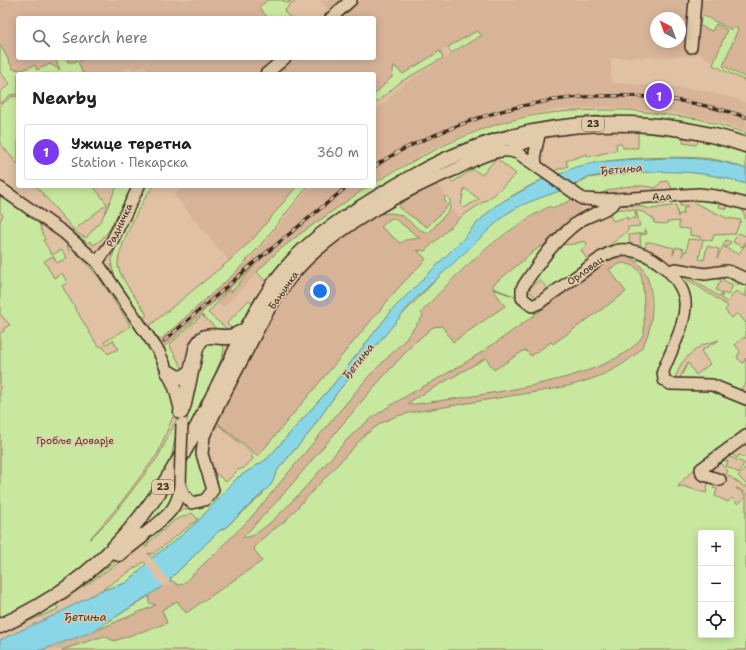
<!DOCTYPE html>
<html lang="en">
<head>
<meta charset="utf-8">
<style>
	:root { --surface:#fff; --page:#f2f2f2; --text:#202124; --muted:#757577; --line:#e0e0e0; --accent:#7c3aed }
	body { margin:0; font-family:"Shantell Sans",sans-serif; background:var(--page); color:var(--text) }
	.controls { position:absolute; right:12px; bottom:12px; display:grid; overflow:hidden; border-radius:4px; box-shadow:0 2px 10px #0003 }
	.controls button { width:36px; height:36px; display:grid; place-items:center; padding:0; border:0; border-bottom:1px solid var(--line); background:var(--surface); color:var(--text); font:20px sans-serif }
	.compass { position:absolute; left:650px; top:12px; width:36px; height:36px; border-radius:50%; background:var(--surface); box-shadow:0 2px 10px #0003; rotate:319deg }
	.you { position:absolute; left:320px; top:291px; width:14px; height:14px; margin:-10px; border:3px solid #fff; border-radius:50%; background:#1a73e8; box-shadow:0 0 0 6px #1a73e833 }
	.badge { display:grid; place-items:center; width:26px; height:26px; border-radius:50%; background:var(--accent); color:#fff; font-size:13px; font-weight:700 }
	.pin { position:absolute; translate:-50% -50%; border:2px solid #fff; box-shadow:0 1px 4px #0006 }
	.list { margin:0; padding:0; list-style:none }
	h2 { display:flex; justify-content:space-between; align-items:center; height:52px; margin:0; padding:0 16px; font-size:17px }
	h2 small { font-size:13px; font-weight:400; color:var(--muted) }
	.list li { display:grid; grid-template-columns:26px 1fr auto; gap:12px; align-items:center; box-sizing:border-box; height:56px; margin:0 8px 8px; padding:0 8px; border:1px solid var(--line); border-radius:4px }
	.list b { display:block; font-size:15px; white-space:nowrap }
	.list p { margin:0; font-size:13px; white-space:nowrap; color:var(--muted) }
	.list em { font-size:13px; font-style:normal; color:var(--muted) }
	.icon { flex:none; width:22px; height:22px; fill:none; stroke:currentColor; stroke-width:2; stroke-linecap:round; stroke-linejoin:round }
	.map { position:relative; flex:none; width:746px; height:650px; overflow:hidden }
	.search { position:absolute; background:var(--surface); box-shadow:0 2px 10px #0003; left:16px; top:16px; width:360px; height:44px; display:flex; align-items:center; gap:10px; box-sizing:border-box; padding:0 14px; border-radius:4px; color:var(--muted); font-size:15px }
	.panel { position:absolute; background:var(--surface); box-shadow:0 2px 10px #0003; left:16px; top:72px; width:360px; height:116px; border-radius:4px }
	.map>svg:first-child { display:block }
	.built { fill:#d7b398; fill-rule:evenodd }
	.green { fill:#c9e89f; stroke:#82895e; fill-rule:evenodd }
	.water { fill:#89d7e6; stroke:#6a9296 }
	.pier { fill:#e0c1a3 }
	.lines { fill:none; stroke-linecap:round; stroke-linejoin:round }
	.minor-casing { stroke:#3b2a1e; stroke-width:14 }
	.major-casing { stroke:#3b2a1e; stroke-width:17 }
	.minor { stroke:#e1cbaa; stroke-width:11 }
	.major { stroke:#e1cbaa; stroke-width:14 }
	.rail-casing { stroke:#3b2a1e; stroke-width:3.5 }
	.rail { stroke:#e1cbaa; stroke-width:2; stroke-dasharray:6; stroke-linecap:butt }
	.minor-bridge-casing { stroke:#3b2a1e; stroke-width:14; stroke-linecap:butt }
	.minor-bridge { stroke:#e1cbaa; stroke-width:11 }
	.labels { text-anchor:middle; stroke-width:3; stroke-linejoin:round; paint-order:stroke }
	.shield { fill:#e1cbaa; stroke:#6d5a48; stroke-width:1 }
	.shield-label { font-size:9px; font-weight:bold; fill:#3b2a1e }
	.street-label { font-size:10px; fill:#3b2a1e; stroke:#e1cbaa }
	.park-label { font-size:10px; fill:#493d2b; stroke:#e1cbaa }
	.water-label { font-size:11px; font-style:italic; fill:#433b32; stroke:#e1cbaa }
</style>
</head>
<body>
<div class="map">
<svg width="746" height="650" viewBox="0 0 746 650">
	<rect width="100%" height="100%" fill="#e0c1a3"/>
	<filter id="ink" filterUnits="userSpaceOnUse"><feTurbulence type="fractalNoise" baseFrequency=".025" numOctaves="2"/><feDisplacementMap in="SourceGraphic" scale="8" xChannelSelector="R" yChannelSelector="G"/><feConvolveMatrix kernelMatrix="1 2 1 2 8 2 1 2 1" color-interpolation-filters="sRGB"/></filter>
	<g filter="url(#ink)">
		<path class="built" d="M0,0H268L259,7L268,18H18V58H374V18H321L339,4L328,10L320,0H344L347,10L359,0H746V78L697,53L696,56L611,58V82H608L700,90L736,99L746,103V130L718,121L665,111L606,107L562,109L521,116L469,133L431,149L374,181V153L380,149L374,152V112L404,84L482,35L477,31L403,74L374,97V74H149L144,65L134,71L131,66L116,74H83L78,62L61,70H37L34,65L22,70L12,69L0,44ZM656,18H680V42H656Z
			M437,184L447,196L450,209L464,221L258,456L215,421L263,328L293,279L309,264L368,219L397,208L418,193Z
			M184,186H297L253,239L229,261L174,195Z
			M311,186H366L278,251L223,308L214,301L166,346L160,340L253,257Z
			M568,202L580,203L581,209L579,216L518,300L523,307L529,310L610,256L619,253L637,262L645,269L648,277L651,321L648,335L643,345L630,359L609,372L589,380L547,390L397,416L365,435L286,520L275,530L257,542L254,549L262,561L182,616L114,641L104,636L62,650H41L92,632L163,587L186,575L248,519L368,377L403,342L423,316L421,314L445,288L476,258L524,221L550,207L552,209Z"/>
		<path class="green" d="M268,0H283L284,2L287,0H297L292,4L290,1L287,3L289,6L284,11L290,18H268L259,7Z
			M704,16L732,30L734,27L738,29L723,66L746,78V81L713,65L727,30L716,24L712,31L700,26L701,18Z
			M477,31L482,35L451,53L448,47Z
			M0,44L13,69L22,70L35,65L37,70L50,64L60,70L55,58H66L68,62H76L78,58H81L82,60L78,62L83,74H18V94L10,95L0,104V92L10,84L0,72Z
			M440,51L443,58L402,81L374,104V95L392,77L394,66L403,74Z
			M18,96V165L0,143V106L11,97Z
			M629,110L699,119L746,133V140L731,135L525,126L484,136L457,149L256,299L255,298L266,282L257,272L278,251L300,234L367,187L374,186V183C426,153 483,122 543,114C571,110 600,110 629,110Z
			M638,132L683,137V143L696,145L701,137L746,154V169C732,163 717,159 701,158C671,156 585,157 562,174L551,172L568,166L566,161L587,154L588,157L617,150L616,144L621,143L623,148H638Z
			M504,155H512L545,178C514,194 487,208 465,237L393,309L332,386L267,459L237,478L200,519L181,536L152,558L148,553L153,554L198,519L192,513L175,520L148,543L147,547H145V540C154,532 163,521 173,515C197,501 227,513 212,470L226,482L238,470L244,468L253,459L251,453L219,425L211,431L215,421L258,456L400,286L426,259L417,250L425,251L462,216L494,195L516,174L496,158L482,175L473,169L453,182L450,180L453,176L492,158Z
			M645,171C682,171 711,172 746,184V200L709,189H672L668,181L661,182L656,188C640,184 622,186 607,191C600,193 596,196 589,195C583,194 577,190 572,187L587,178Z
			M435,183L437,184L418,193L399,205V208L427,227L448,206L444,199L447,196L450,200V209L429,233C407,228 410,209 381,214L419,191Z
			M36,186H95L94,187L107,204L74,230Z
			M117,186H132C123,203 111,237 93,245L90,241L88,243L63,225L86,238L102,219Z
			M146,186H154C143,196 117,250 118,264C118,276 139,302 146,313V316L143,320C133,304 116,286 112,267C108,253 137,199 146,186Z
			M297,186H308L258,248L235,273L160,340L148,327L229,261L253,239Z
			M464,188L479,199L464,208L461,206Z
			M562,190L572,197L570,201L552,208L550,206C500,232 459,270 421,313L423,316L403,342L368,377L249,520L183,584L178,585L170,579L219,531L225,528L261,496L263,494L261,492L263,490L264,492L279,468L309,433L339,390L399,318L463,252L506,214L522,204Z
			M0,192L39,221L41,231L45,239L43,240L52,255L61,250L67,258L57,263L53,256L44,261L54,278L62,273L67,283L62,286L97,345L104,348L108,354L118,349L113,340L106,344L104,342L128,328L130,325L98,276L73,249L69,251L66,244L68,243L92,263L160,362L176,409L158,453L119,505L89,540L110,519L158,457L177,419L178,423L170,465L151,494L102,554L48,595L0,620V333L4,331V328L10,325L0,314V221L3,215L0,212Z
			M679,198L680,206H688L684,207L683,214H679L678,217L676,205L651,209L638,206L618,205H632L634,201Z
			M692,199L720,200L719,207L727,209L729,202C746,208 746,216 746,236L738,233L733,242L743,247L746,239V244L738,254L724,247L728,246L731,242L726,240L717,258L719,249L707,246L704,260L699,259L703,239L712,241L714,235L735,234L741,220L727,218L695,203Z
			M615,209L635,210L636,218L627,219V217L613,221L608,212Z
			M636,210L645,213L654,219V223L666,224L667,222L679,221V228L690,229V235L701,237V240L688,239L687,251H685L683,256H682L684,249L676,247L673,255L674,248L650,242H646L645,251L641,250L640,235L647,234L646,230H644V233L629,235L630,247L602,251L628,231V227L640,226Z
			M391,218L395,219L420,238L405,240L400,243L381,227Z
			M347,222V224L302,258L278,288L266,308L198,437V453L207,480L208,489L201,497L191,499C181,490 185,473 186,461L262,311C286,272 309,248 347,222Z
			M558,236L517,297L493,288V285L537,249Z
			M585,241L587,245L581,250L588,261L536,302L524,295L530,292L537,298L547,287L539,280L524,294L525,288L559,245L574,244Z
			M635,255L664,270L682,298L677,326L659,375L705,388L746,404V433C730,445 686,471 678,487L682,486L706,493L709,479L716,481L713,488L717,489L715,496L728,502L732,498L738,504L746,497L739,489H736L737,488L746,494V650H62L104,636L114,641L167,623L162,610L177,601L186,613L262,561L254,549C260,537 276,529 286,520L365,435L381,423L397,416L414,412C444,407 474,402 504,397C548,390 602,385 637,353C662,330 658,237 607,261L537,313L526,309H529L609,256ZM701,533H731V635H701Z
			M622,263C629,264 634,265 639,271C645,278 644,322 644,333C620,382 461,397 409,405V402L486,358L494,370L525,350L531,356L551,342L553,344L626,292L609,269Z
			M254,266L231,292L228,290L208,313L228,330H218L202,315L169,345L185,373L178,376L163,348Z
			M682,273L712,277L721,280L716,290L722,293L720,297Z
			M682,276L728,306L725,311L732,318L737,313L746,323V339L744,337L735,345L740,351L737,358L743,363L746,358V383L741,389L745,392L744,395L679,380L688,363L696,375L710,364L701,351L719,340L702,345L690,354L681,364L674,380L669,378L666,370L687,315L679,279Z
			M725,276L731,278L730,279L738,285L741,281L746,283V297L736,291L727,302L721,298L724,293L728,295L733,285L723,280Z
			M493,289L515,297L522,307L536,314C511,332 485,351 458,367C420,390 376,408 345,442C331,457 261,544 243,537L280,498L374,387L413,344L433,327L442,326L453,342L505,306Z
			M249,300L253,304L251,307L238,327L232,330L227,323Z
			M205,342L222,343L224,349L223,355L204,399L186,435L189,398Z
			M729,452L737,458L739,455L746,458V468L738,476L746,484V488L726,474L728,471L717,460L722,456L726,461H728L726,466L739,473L744,463L730,457L726,453Z
			M174,485L171,505L124,546Z
			M124,556V559L56,605L58,609L0,633V630L83,584Z
			M144,562L146,564L126,583L100,591Z
			M149,596V603L156,605L92,632Z"/>
		<path class="water" d="M668,158C696,158 720,159 746,169V184C705,170 665,170 622,174C611,175 597,175 586,178C580,180 576,185 570,187C548,196 526,201 506,214L415,299L339,390L309,433L279,468L271,485L225,528L219,531L170,579L171,581L92,632L41,650H0V640L57,614L100,591L126,583L134,576L152,558L181,536L200,519L237,478L267,459L332,386L393,309L465,237L475,225L495,206L545,178L551,172L561,174C583,158 641,160 668,158Z"/>
		<path class="pier" d="M151,557L170,582L163,587L145,562Z"/>
		<g class="lines">
			<g class="minor-casing">
				<path id="minor" d="M331,18L351,0
					M691,47L695,0
					M266,74L285,58
					M510,151L515,146L538,139
					M536,166L535,153L540,131
					M0,188L63,232L97,262L159,352L175,389L181,412
					M617,199C613,209 588,215 578,222C555,239 537,265 522,288V298L532,306L539,303C554,292 569,282 584,271C593,264 603,254 615,251C643,243 688,278 685,307C684,328 671,351 663,371L664,380L670,384L712,385L746,399
					M97,262L110,245L139,186
					M669,272L675,269L705,274L726,271L731,272L746,279
					M720,480L702,474L701,469L746,436
					M180,485L184,495L192,503L205,500L213,490L202,454L204,436C217,407 233,378 248,349C262,322 276,293 297,270C333,229 403,191 454,170C472,162 500,143 519,154L583,199L600,200L699,194L716,196L746,204
					M142,536C161,520 178,512 180,486"/>
			</g>
			<g class="major-casing">
				<path id="major" d="M168,372L176,377L182,378L191,372
					M181,412L184,404L196,349C203,331 211,337 225,337C233,338 240,333 247,329
					M119,554L142,536
					M0,626C109,577 160,503 211,400C231,361 249,320 274,284C300,247 335,223 373,200C401,183 429,166 459,154C551,117 652,114 746,145"/>
			</g>
			<use href="#minor" class="minor"/>
			<use href="#major" class="major"/>
			<g class="rail-casing">
				<path id="rail" d="M374,167C396,151 422,140 447,130C542,90 647,84 746,117
					M164,341L255,262L348,186"/>
			</g>
			<use href="#rail" class="rail"/>
			<g class="minor-bridge-casing">
				<path id="minor-bridge" d="M180,485L182,424"/>
			</g>
			<use href="#minor-bridge" class="minor-bridge"/>
		</g>
	</g>
	<g class="labels">
		<g class="shield">
			<rect x="582" y="117" width="22" height="14" rx="3"/>
			<rect x="152" y="480" width="22" height="14" rx="3"/>
		</g>
		<g class="shield-label">
			<text x="593" y="127">23</text>
			<text x="163" y="490">23</text>
		</g>
		<g class="street-label">
			<text transform="translate(662 196) rotate(-3)" y="4">Ада</text>
			<text transform="translate(119 225) rotate(-64)" y="4">Радничка</text>
			<text transform="translate(585 270) rotate(-36)" y="4">Орловац</text>
			<text transform="translate(283 290) rotate(-55)" y="4">Бањичка</text>
		</g>
		<g class="park-label">
			<text x="75" y="444">Гробље Доварје</text>
		</g>
		<g class="water-label">
			<text transform="translate(621 169) rotate(-5)" y="4">Ђетиња</text>
			<text transform="translate(358 361) rotate(-51)" y="4">Ђетиња</text>
			<text x="85" y="621">Ђетиња</text>
		</g>
	</g>
</svg>
<div class="controls">
<button>+</button>
<button>−</button>
<button><svg class="icon" aria-label="locate" viewBox="0 0 24 24"><circle cx="12" cy="12" r="6"/><path d="M12 2v4M12 18v4M2 12h4M18 12h4"/></svg></button>
</div>
<svg class="compass" viewBox="-18 -18 36 36"><path d="M0-13l5 13h-10z" fill="#e53935"/><path d="M0 13l5-13h-10z" fill="#757577"/></svg>
<div class="you"></div>
<div class="pin badge" style="left:659px;top:96px">1</div>
<div class="search"><svg class="icon" aria-label="search" viewBox="0 0 24 24"><circle cx="10" cy="10" r="6"/><path d="M15 15l6 6"/></svg>Search here</div>
<section class="panel">
<h2>Nearby<small></small></h2>
<ul class="list">
<li><span class="badge">1</span><div><b>Ужице теретна</b><p>Station · Пекарска</p></div><em>360 m</em></li>
</ul>
</section>
</div>
</body>
</html>
